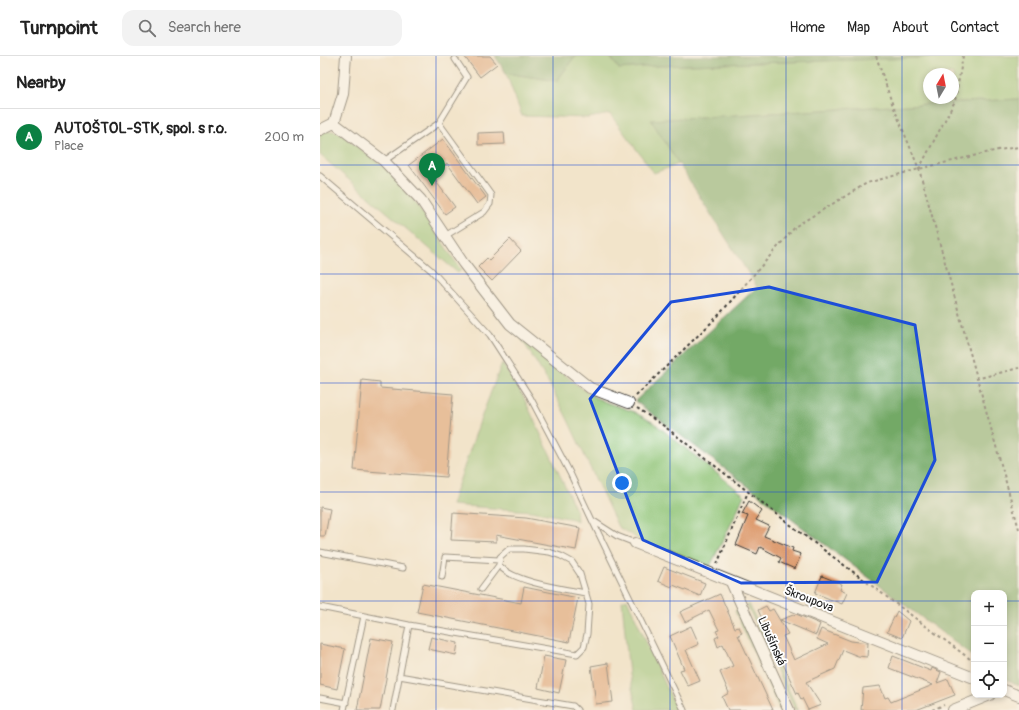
<!DOCTYPE html>
<html lang="en">
<head>
<meta charset="utf-8">
<style>
	:root { --surface:#fff; --page:#f2f2f2; --text:#222; --muted:#767676; --line:#e0e0e0; --accent:#0b8043 }
	body { margin:0; font-family:Pangolin,sans-serif; background:var(--page); color:var(--text) }
	.controls { position:absolute; right:12px; bottom:12px; display:grid; overflow:hidden; border-radius:8px; box-shadow:0 2px 6px #0003 }
	.controls button { width:36px; height:36px; display:grid; place-items:center; padding:0; border:0; border-bottom:1px solid var(--line); background:var(--surface); color:var(--text); font:20px sans-serif }
	.compass { position:absolute; left:603px; top:12px; width:36px; height:36px; border-radius:50%; background:var(--surface); box-shadow:0 2px 6px #0003; rotate:10deg }
	.you { position:absolute; left:302px; top:427px; width:14px; height:14px; margin:-10px; border:3px solid #fff; border-radius:50%; background:#1a73e8; box-shadow:0 0 0 6px #1a73e833 }
	.badge { display:grid; place-items:center; width:26px; height:26px; border-radius:50%; background:var(--accent); color:#fff; font-size:13px; font-weight:700 }
	.pin { position:absolute; translate:-50% -33px; filter:drop-shadow(0 1px 2px #0008) }
	.pin::after { content:''; position:absolute; top:21px; width:14px; height:12px; background:inherit; clip-path:polygon(0 0,100% 0,50% 100%) }
	.list { margin:0; padding:0; list-style:none }
	h2 { display:flex; justify-content:space-between; align-items:center; height:52px; margin:0; padding:0 16px; font-size:17px }
	h2 small { font-size:13px; font-weight:400; color:var(--muted) }
	.list li { display:grid; grid-template-columns:26px 1fr auto; gap:12px; align-items:center; box-sizing:border-box; height:56px; padding:0 16px; border-top:1px solid var(--line) }
	.list b { display:block; font-size:15px; white-space:nowrap }
	.list p { margin:0; font-size:13px; white-space:nowrap; color:var(--muted) }
	.list em { font-size:13px; font-style:normal; color:var(--muted) }
	.icon { flex:none; width:22px; height:22px; fill:none; stroke:currentColor; stroke-width:2; stroke-linecap:round; stroke-linejoin:round }
	.map { position:relative; flex:none; width:699px; height:654px; overflow:hidden }
	header { display:flex; align-items:center; gap:24px; box-sizing:border-box; height:56px; padding:0 20px; background:var(--surface); border-bottom:1px solid var(--line) }
	header strong { font-size:19px }
	nav { display:flex; gap:22px; margin-inline-start:auto; font-size:14px }
	.search { width:280px; height:36px; background:var(--page); display:flex; align-items:center; gap:10px; box-sizing:border-box; padding:0 14px; border-radius:12px; color:var(--muted); font-size:15px }
	main { display:flex }
	aside { flex:1; background:var(--surface) }
	.map>svg:first-child { display:block }
	.green { fill:#8fc375; stroke:#567048; fill-rule:evenodd }
	.forest { fill:#73a966; stroke:#486241 }
	.building { fill:#da9260 }
	.lines { fill:none; stroke-linecap:round; stroke-linejoin:round }
	.service-casing { stroke:#3c3a36; stroke-width:7 }
	.minor-casing { stroke:#3c3a36; stroke-width:12 }
	.path { stroke:#3c3a36; stroke-width:2; stroke-dasharray:3 3; stroke-linecap:butt }
	.service { stroke:#fff; stroke-width:5 }
	.minor { stroke:#fff; stroke-width:10 }
	.marked { fill:none; stroke:#1d4ed8; stroke-width:3; stroke-linejoin:round }
	.grid { fill:none; stroke:#1d4ed8; stroke-width:1; stroke-opacity:0.55 }
	.labels { text-anchor:middle; stroke-width:3.5; stroke-linejoin:round; paint-order:stroke }
	.street-label { font-size:12px; fill:#1c1c1c; stroke:#fff }
</style>
</head>
<body>
<header>
<strong>Turnpoint</strong>
<div class="search"><svg class="icon" aria-label="search" viewBox="0 0 24 24"><circle cx="10" cy="10" r="6"/><path d="M15 15l6 6"/></svg>Search here</div>
<nav><a>Home</a><a>Map</a><a>About</a><a>Contact</a></nav>
</header>
<main>
<aside>
<h2>Nearby<small></small></h2>
<ul class="list">
<li><span class="badge">A</span><div><b>AUTOŠTOL-STK, spol. s r.o.</b><p>Place</p></div><em>200 m</em></li>
</ul>
</aside>
<div class="map">
<svg width="699" height="654" viewBox="0 0 699 654">
	<rect width="100%" height="100%" fill="#fff"/>
	<filter id="ink" filterUnits="userSpaceOnUse"><feTurbulence type="fractalNoise" baseFrequency=".025" numOctaves="2"/><feDisplacementMap in="SourceGraphic" scale="8" xChannelSelector="R" yChannelSelector="G"/><feConvolveMatrix kernelMatrix="1 2 1 2 8 2 1 2 1" color-interpolation-filters="sRGB"/></filter>
	<filter id="wash" filterUnits="userSpaceOnUse"><feTurbulence type="fractalNoise" baseFrequency=".012" numOctaves="4" result="noise"/><feDisplacementMap in="SourceGraphic" scale="16" xChannelSelector="R" yChannelSelector="G"/><feGaussianBlur stdDeviation="0.9" result="paint"/><feColorMatrix in="noise" values="0 0 0 0 0 0 0 0 0 0 0 0 0 0 0 0 0 1.4 0 .05"/><feComposite in="paint" operator="in"/></filter>
	<g filter="url(#wash)">
		<rect width="100%" height="100%" fill="#f2e4ca"/>
		<path class="green" d="M255,0H289L299,13L335,10L597,2L627,0H699V43L589,49L332,64L359,108L334,117L290,58L268,62L202,60L186,17L237,25ZM609,18H633V42H609Z
			M5,75H13L20,77L68,114L97,148L141,214L138,217L0,99V78Z
			M201,282L256,328L274,341L288,347L312,355L334,367L424,439L414,462L388,514L323,486L298,471L247,362L230,329Z
			M182,307L203,340L256,454L257,465L253,463L211,455L131,449L161,362Z
			M307,543L357,654H317L309,619L302,545Z
			M429,548L478,654H475L427,549Z
			M418,553L464,654H460L415,555Z"/>
		<path class="forest" d="M175,0H255L237,25L186,17Z
			M290,0H627L597,2L335,10L299,13Z
			M699,43V630L684,623V537H654V601L315,345L437,231L331,64L589,49Z"/>
		<g id="blocks">
			<path class="building" d="M144,0H170L177,8L160,21Z
				M184,76L185,88L158,89V77Z
				M123,83L166,141L157,148L127,107L111,119L135,151L125,158L89,109Z
				M190,183L201,195L172,225L158,211L167,202L169,204Z
				M42,324L60,326V332L133,338L126,421L34,414Z
				M429,445L442,455L436,464L449,470L444,480L473,492L472,495L481,498L475,513L459,506L461,502L440,491L437,498L416,489L428,460L422,458Z
				M0,451L10,453L5,480H0Z
				M133,457L206,462L260,472L256,494L176,479V486L131,484Z
				M344,511L385,527L380,540L353,529L352,531L338,525Z
				M502,520L522,528L520,534L527,537L522,548L495,537Z
				M103,528L201,547L204,531L258,542L249,586L97,556Z
				M400,538L415,572L419,571L422,577L418,579L453,654H408L402,641L409,637L400,616L413,610L403,588L398,591L395,582L399,580L396,575L399,574L389,554L365,566L360,556Z
				M446,550L449,555L453,553L468,578L463,580L474,604L508,588L497,583L501,573L531,585L548,587L547,601L538,600L523,594L515,613L486,626L501,649L488,654L482,642L481,643L478,637L477,638L438,554Z
				M577,555L589,565L582,582L567,576Z
				M476,558L500,568L496,579L460,564Z
				M371,570L379,588L366,594L380,625L368,630L360,614L364,613L350,580Z
				M111,581L138,587L136,599L108,593Z
				M51,582L73,586L60,654H37Z
				M0,588L25,593L17,633L0,629Z
				M224,600L246,604L239,637L218,632Z
				M573,600L611,615L612,612L621,616L617,627L628,623L635,639L596,654H541L543,632L560,630L565,642L568,641L571,646L613,629L569,612Z
				M288,607L293,646L276,648L271,610Z"/>
		</g>
	</g>
	<g filter="url(#ink)">
		<use href="#blocks" fill-opacity="0" stroke="#3c3a36" stroke-width="1"/>
		<g class="lines">
			<g class="service-casing">
				<path id="service" d="M119,67L147,21L135,3
					M64,105L119,67L171,139L170,148L164,156L125,180
					M0,120L111,214L170,279L210,341L250,417L272,464L297,480L315,487
					M272,464L364,654
					M0,496L83,512
					M122,521L125,501L179,504
					M161,533L179,509
					M0,551L89,569L257,598L264,591L267,578L269,548L260,518L252,506L241,500L229,496L204,493H189L180,501L179,509C192,526 244,533 266,537
					M79,620L253,650L257,654
					M0,642L26,647
					M24,654L44,560
					M73,654L89,569"/>
			</g>
			<g class="minor-casing">
				<path id="minor" d="M14,67L64,105L101,144L143,207L190,268L270,332L309,347
					M0,74L14,67L23,38L26,0
					M315,487L654,622
					M411,526L469,654
					M684,634L699,640
					M633,654L670,639"/>
			</g>
			<path class="path" d="M556,0L572,47L599,113L699,473
				M599,113L635,45L643,0
				M656,323L699,312
				M316,340L397,261L476,170L547,127L599,113L678,94L699,91
				M317,352L344,370L481,477L654,606
				M397,508L428,436
				M612,654L624,649"/>
			<use href="#service" class="service"/>
			<use href="#minor" class="minor"/>
		</g>
	</g>
	<path d="M0 0H699V654H0ZM449,231L595,269L615,404L557,526L421,527L323,484L270,343L351,246Z" fill="#f2e4ca" fill-opacity=".55" fill-rule="evenodd"/>
	<path class="marked" d="M449,231L595,269L615,404L557,526L421,527L323,484L270,343L351,246Z"/>
	<path class="grid" d="M116,0V654M233,0V654M350,0V654M466,0V654M582,0V654M0,109H699M0,218H699M0,327H699M0,436H699M0,545H654M684,545H699"/>
	<g class="labels">
		<g class="street-label">
			<text transform="translate(489 543) rotate(21)" y="4">Škroupova</text>
			<text transform="translate(452 585) rotate(66)" y="4">Libušínská</text>
		</g>
	</g>
</svg>
<div class="controls">
<button>+</button>
<button>−</button>
<button><svg class="icon" aria-label="locate" viewBox="0 0 24 24"><circle cx="12" cy="12" r="6"/><path d="M12 2v4M12 18v4M2 12h4M18 12h4"/></svg></button>
</div>
<svg class="compass" viewBox="-18 -18 36 36"><path d="M0-13l5 13h-10z" fill="#e53935"/><path d="M0 13l5-13h-10z" fill="#767676"/></svg>
<div class="you"></div>
<div class="pin badge" style="left:112px;top:130px">A</div>
</div>
</main>
</body>
</html>
